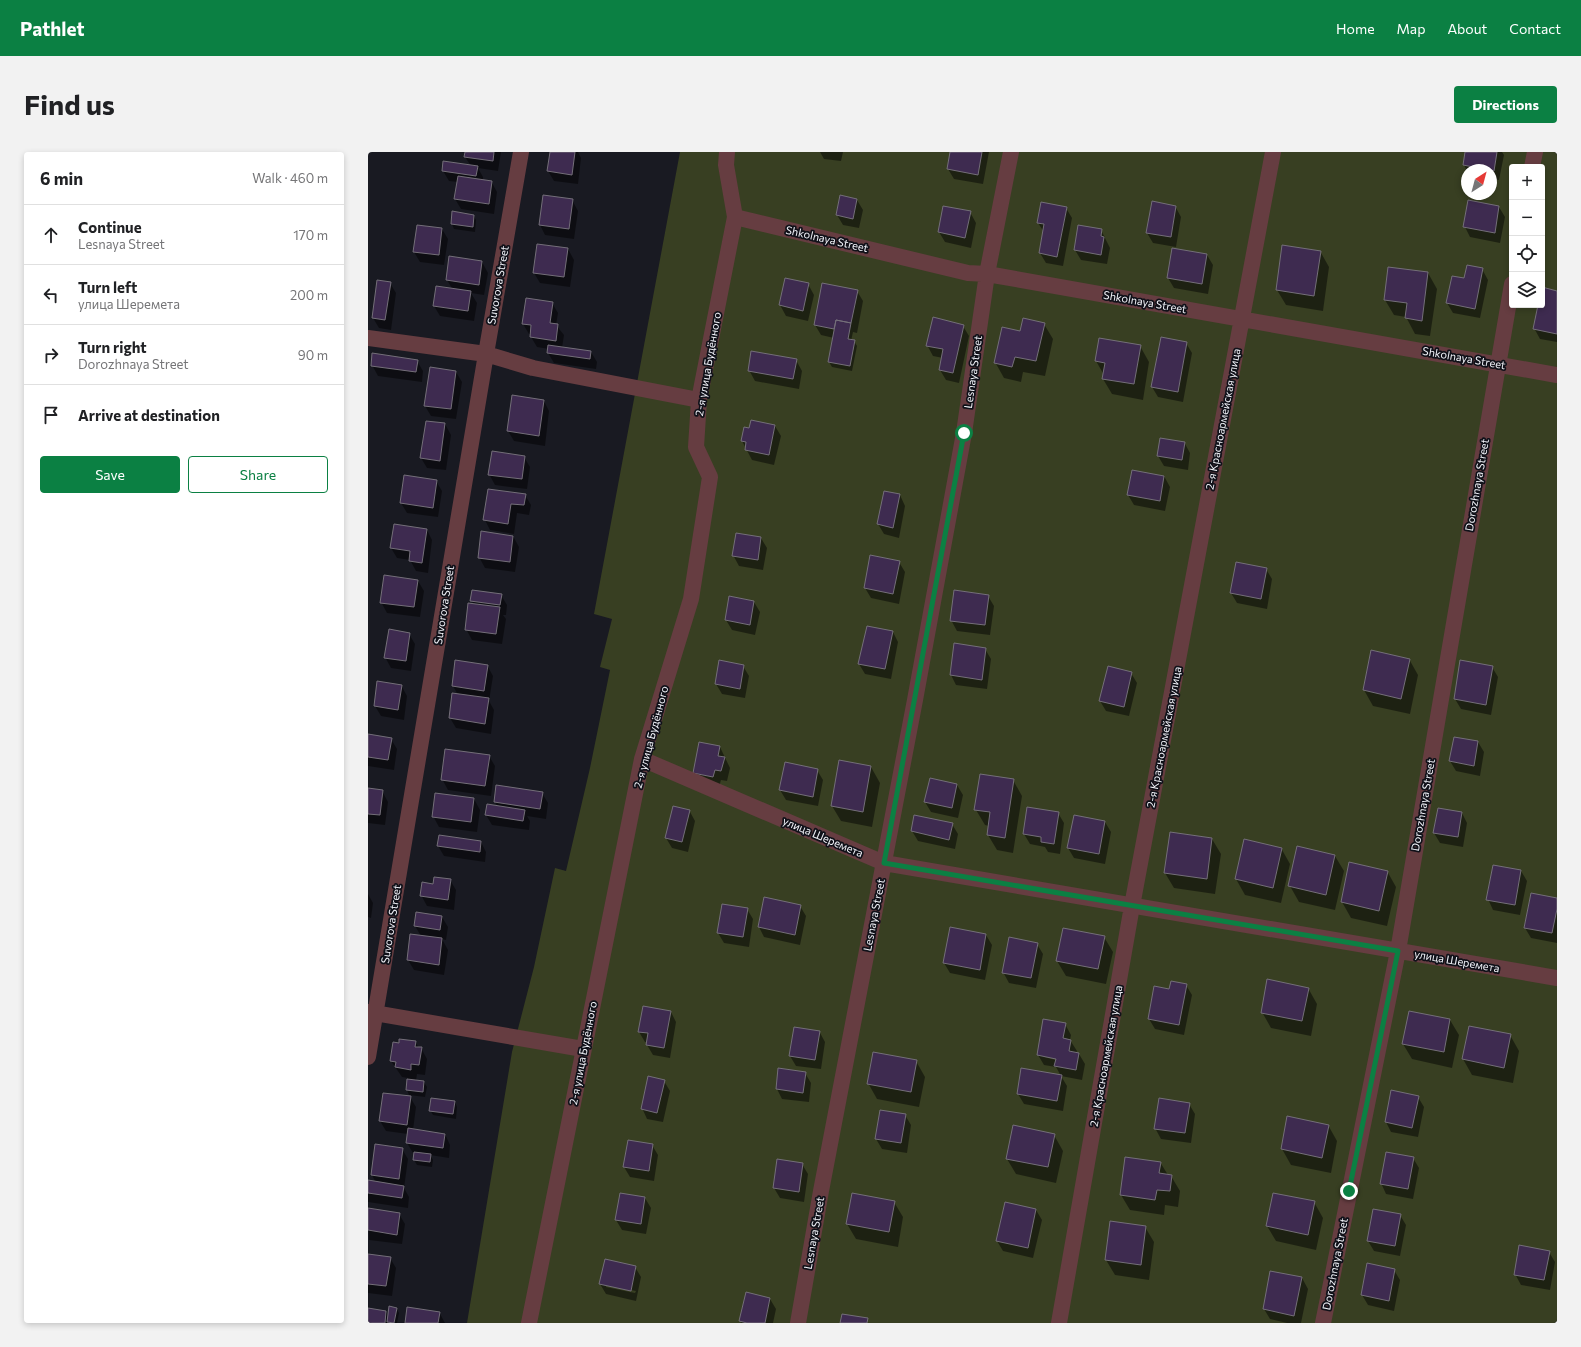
<!DOCTYPE html>
<html lang="en">
<head>
<meta charset="utf-8">
<style>
	:root { --surface:#fff; --page:#f2f2f2; --text:#202124; --muted:#757577; --line:#e0e0e0; --accent:#0b8043 }
	body { margin:0; font-family:Commissioner,sans-serif; background:var(--page); color:var(--text) }
	.controls { position:absolute; right:12px; top:12px; display:grid; overflow:hidden; border-radius:4px; box-shadow:0 2px 6px #0003 }
	.controls button { width:36px; height:36px; display:grid; place-items:center; padding:0; border:0; border-bottom:1px solid var(--line); background:var(--surface); color:var(--text); font:20px sans-serif }
	.compass { position:absolute; left:1093px; top:12px; width:36px; height:36px; border-radius:50%; background:var(--surface); box-shadow:0 2px 6px #0003; rotate:36deg }
	.stop { position:absolute; width:12px; height:12px; margin:-9px; border:3px solid #0b8043; border-radius:50%; background:#fff }
	.stop.end { background:#0b8043; border-color:#fff; box-shadow:0 1px 4px #0008 }
	.list { margin:0; padding:0; list-style:none }
	h2 { display:flex; justify-content:space-between; align-items:center; height:52px; margin:0; padding:0 16px; font-size:17px }
	h2 small { font-size:13px; font-weight:400; color:var(--muted) }
	.list li { display:grid; grid-template-columns:26px 1fr auto; gap:12px; align-items:center; box-sizing:border-box; height:60px; padding:0 16px; border-top:1px solid var(--line) }
	.list b { display:block; font-size:15px; white-space:nowrap }
	.list p { margin:0; font-size:13px; white-space:nowrap; color:var(--muted) }
	.list em { font-size:13px; font-style:normal; color:var(--muted) }
	.actions { display:flex; gap:8px; padding:12px 16px }
	.actions a { flex:1; padding:9px 0; border:1px solid var(--accent); border-radius:4px; text-align:center; font-size:14px; color:var(--accent) }
	.actions .main { background:var(--accent); color:#fff }
	.icon { flex:none; width:22px; height:22px; fill:none; stroke:currentColor; stroke-width:2; stroke-linecap:round; stroke-linejoin:round }
	.map { position:relative; flex:none; width:1189px; height:1171px; overflow:hidden; border-radius:4px }
	header { display:flex; align-items:center; gap:24px; box-sizing:border-box; height:56px; padding:0 20px; background:var(--accent); color:#fff }
	header strong { font-size:19px }
	nav { display:flex; gap:22px; margin-inline-start:auto; font-size:14px }
	.intro { display:flex; align-items:center; justify-content:space-between; box-sizing:border-box; height:96px; padding:0 24px }
	h1 { margin:0; font-size:28px }
	.button { padding:10px 18px; border-radius:4px; background:var(--accent); color:#fff; font-size:14px; font-weight:700 }
	main { display:flex; gap:24px; padding:0 24px }
	aside { flex:1; background:var(--surface); border-radius:4px; box-shadow:0 2px 6px #0003 }
	.map>svg:first-child { display:block }
	.green { fill:#383f22; fill-rule:evenodd }
	.shadow { fill:#0007; fill-rule:evenodd }
	.building { fill:#3e2b50; stroke:#746f79 }
	.lines { fill:none; stroke-linecap:round; stroke-linejoin:round }
	.minor { stroke:#663d41; stroke-width:16 }
	.route { stroke:#0b8043; stroke-width:5 }
	.labels { text-anchor:middle; stroke-width:3.5; stroke-linejoin:round; paint-order:stroke }
	.street-label { font-size:11px; fill:#f3f4fa; stroke:#101119 }
</style>
</head>
<body>
<header>
<strong>Pathlet</strong>
<nav><a>Home</a><a>Map</a><a>About</a><a>Contact</a></nav>
</header>
<div class="intro"><h1>Find us</h1><a class="button">Directions</a></div>
<main>
<aside>
<h2>6 min<small>Walk · 460 m</small></h2>
<ul class="list">
<li><svg class="icon" aria-label="ahead" viewBox="0 0 24 24"><path d="M12 20V5M6 11l6-6 6 6"/></svg><div><b>Continue</b><p>Lesnaya Street</p></div><em>170 m</em></li>
<li><svg class="icon" aria-label="left" viewBox="0 0 24 24"><path d="M17 20v-9H6M10 6l-5 5 5 5"/></svg><div><b>Turn left</b><p>улица Шеремета</p></div><em>200 m</em></li>
<li><svg class="icon" aria-label="right" viewBox="0 0 24 24"><path d="M7 20v-9h11M14 6l5 5-5 5"/></svg><div><b>Turn right</b><p>Dorozhnaya Street</p></div><em>90 m</em></li>
<li><svg class="icon" aria-label="arrive" viewBox="0 0 24 24"><path d="M6 21V4h12l-3 4 3 4H6"/></svg><div><b>Arrive at destination</b></div></li>
</ul>
<div class="actions"><a class="main">Save</a><a>Share</a></div>
</aside>
<div class="map">
<svg width="1189" height="1171" viewBox="0 0 1189 1171">
	<rect width="100%" height="100%" fill="#191a22"/>
	<path class="green" d="M312,0H1189V1171H99L144,900L166,815L187,716L198,719L222,616L242,518L232,515L244,467L226,462ZM1144,15H1174V153H1144ZM1099,18H1123V42H1099Z"/>
	<path class="shadow" d="M98,0H133L130,19L110,16L115,25V28L123,29L129,40L126,62L93,57L87,47L90,30L81,29L75,19L103,14L97,5Z
		M183,0H210L213,6L210,32L186,29L180,19Z
		M452,0H475L473,9L456,7Z
		M583,0H621L615,32L586,27L580,17Z
		M1098,0H1134L1136,3L1131,28L1123,27V18L1099,19L1096,13Z
		M204,48L210,59L206,87L177,83L172,73Z
		M489,48L495,58L491,76L475,73L469,63Z
		M807,54L813,65L808,95L785,91L779,81Z
		M1131,55L1137,65L1132,91L1102,85L1097,75Z
		M698,56L704,66L695,114L678,111L672,101L676,80L670,71Z
		M602,60L608,71L603,96L577,90L571,80Z
		M106,64L108,68L107,80L86,77L84,72Z
		M50,74L74,77L80,87L76,113L52,110L46,100Z
		M733,78L742,96L739,112L713,108L707,98Z
		M200,97L206,108L202,135L172,131L166,121Z
		M952,99L961,115L955,159L918,153L909,138Z
		M839,103L845,113L840,142L806,136L800,126Z
		M114,110L120,121L116,143L103,141L109,151L106,169L72,164L66,154L85,138L79,128Z
		M1114,117L1120,128L1112,166L1085,161L1079,151L1097,128Z
		M1060,121L1069,137L1062,184L1047,182L1038,165L1026,163L1017,148Z
		M418,128L440,132L446,143L440,169L418,164L412,153Z
		M22,131L28,141L23,178L11,176L5,166Z
		M489,139L495,149L489,181L485,180L483,189H486L489,194L484,219L464,215L461,210L466,186L453,183L447,173Z
		M1189,140V190L1172,187L1166,176L1171,153H1174Z
		M184,151L190,161L188,173L196,183L194,196L223,200L229,210L228,217L186,211L180,201L181,197L169,195L163,185V182H161L155,172Z
		M565,166L595,174L601,184L591,231L578,228L572,218L575,206L565,204L559,193Z
		M676,172L685,187L677,224L655,220L653,230L636,226L627,210L653,180Z
		M818,191L824,201L815,250L790,245L784,235Z
		M772,194L781,210L775,248L744,242L735,227L736,223L728,209Z
		M428,208L434,219L431,237L387,229L381,218Z
		M49,209L55,219L54,230L10,224L4,213Z
		M88,220L94,230L88,267L63,264L57,254Z
		M176,249L181,259L177,294L146,289L140,279Z
		M77,272L83,283L78,318L59,316L53,306Z
		M407,274L413,284L406,313L384,308L374,289L377,276L382,277Z
		M816,290L822,301L820,318L796,314L790,304Z
		M156,305L162,315L159,337L127,333L121,322Z
		M765,319L796,324L802,335L797,359L766,353L760,343Z
		M68,329L74,339L70,365L39,361L33,351Z
		M157,343L163,353L161,363L149,361L146,382L122,378L117,368Z
		M532,343L537,354L531,386L516,382L510,372Z
		M59,378L64,388L60,421L48,419L42,408L29,406L23,396Z
		M145,384L151,395L147,420L117,416L111,405Z
		M393,386L399,396L395,418L371,414L365,403Z
		M531,410L537,420L531,452L503,446L497,436Z
		M898,417L904,427L899,457L869,451L863,441Z
		M50,429L56,439L52,465L19,461L13,450Z
		M133,443L139,453L138,463H135L138,467L134,492L104,488L98,477L106,453L103,448Z
		M620,444L626,454L622,483L589,479L583,468Z
		M386,450L392,460L387,483L364,478L358,468Z
		M525,480L530,490L523,527L497,522L491,512Z
		M41,482L47,492L43,519L23,516L17,505Z
		M617,497L623,507L619,537L588,533L583,523Z
		M1041,507L1050,523L1042,562L1005,554L996,538Z
		M88,509L119,513L125,524L121,549L126,558L123,582L88,576L82,566L85,542L90,543L85,534Z
		M375,514L381,524L377,546L354,542L348,532Z
		M1124,515L1130,525L1123,563L1093,557L1087,547Z
		M763,521L769,531L761,564L738,559L732,549Z
		M10,530L33,533L39,544L36,568L13,564L7,554Z
		M0,583L23,587L29,597L26,618L0,614Z
		M1110,590L1116,600L1112,624L1088,619L1082,609Z
		M352,595L362,616L359,629L353,628L351,635L326,621Z
		M121,604L127,614L123,644L80,638L74,627Z
		M503,615L512,631L504,675L473,669L464,654Z
		M449,618L455,628L450,654L418,648L412,638Z
		M563,627L589,633L595,643L590,666L563,660L557,650Z
		M645,628L654,644L645,701L629,698L620,683L621,674L617,673L608,658Z
		M0,637L14,639L20,650L17,673L0,671Z
		M174,641L180,651L178,667L159,664L162,669L161,678L124,673L118,663L130,655L127,650Z
		M68,642L106,647L112,658L109,680L71,675L65,664Z
		M660,657L690,661L696,671L692,702L680,700L677,695L662,692L656,682Z
		M321,658L327,669L320,700L304,696L298,686Z
		M1094,661L1099,671L1095,695L1072,691L1066,681Z
		M737,670L743,680L737,712L706,706L700,696Z
		M584,672L590,682L587,697L550,689L544,679Z
		M844,687L853,702L847,742L806,736L797,721Z
		M113,690L118,700L117,710L76,704L70,694Z
		M913,696L922,712L913,751L877,743L868,727Z
		M967,704L976,719L967,758L931,750L922,734Z
		M982,711L1019,719L1028,735L1019,774L983,766L974,750Z
		M1153,719L1159,729L1152,763L1125,758L1120,747Z
		M82,728L88,738L86,758L59,754L53,743L66,733Z
		M0,742L5,751L3,766L0,765Z
		M1189,747V791L1163,786L1157,776Z
		M432,754L438,764L432,793L396,785L391,775Z
		M379,757L385,767L381,795L356,791L350,781Z
		M49,761L74,765L80,775L78,788L74,787L80,798L76,823L46,818L40,808L43,783L53,784L47,774Z
		M618,783L624,793L617,828L582,821L576,811Z
		M736,785L745,800L738,832L698,824L689,809Z
		M669,792L675,802L668,836L641,831L635,820Z
		M818,833L824,843L816,883L787,877L781,867L802,838Z
		M940,836L949,852L943,884L903,876L894,860Z
		M303,860L308,870L302,906L285,903L279,893L280,890H277L271,880Z
		M1082,868L1091,883L1084,916L1044,907L1035,892Z
		M697,872L703,883L702,888L709,899L708,901L711,902L717,912L714,928L693,924L688,915L676,913L670,903ZM676,903L693,907L692,909L676,905Z
		M451,879L457,890L453,917L428,914L422,904Z
		M1142,883L1151,899L1145,931L1104,923L1095,907Z
		M47,890L51,896H53L59,907L57,923L49,922L48,929L56,930L59,935L57,945L41,943L39,938L40,926L34,925L23,909Z
		M548,909L557,925L551,955L509,947L500,931Z
		M437,921L443,931L441,950L414,947L409,937Z
		M693,924L699,934L695,959L656,952L650,942Z
		M296,929L302,939L295,970L279,967L274,956Z
		M42,945L48,955L45,978L77,982L82,993L81,1006L62,1003L65,1008L64,1015L49,1013L46,1008L47,1001H45L39,991L40,982L18,979L12,969Z
		M1050,945L1056,955L1050,985L1023,980L1018,970Z
		M87,950L89,955L88,967L65,963L62,958Z
		M821,952L827,962L823,991L793,987L787,976Z
		M537,963L543,973L539,1001L514,997L508,987Z
		M960,973L969,989L963,1021L923,1013L914,997Z
		M686,983L695,999L688,1031L648,1022L639,1007Z
		M284,993L290,1003L286,1029L262,1025L256,1015Z
		M8,994L34,997L40,1007L36,1036L41,1045L40,1056L0,1050V1029L8,1031L4,1023Z
		M1045,1006L1051,1016L1045,1047L1018,1042L1013,1031Z
		M792,1010L800,1023L803,1024L812,1039L810,1055L797,1053L796,1063L762,1058L753,1043Z
		M434,1012L440,1022L436,1050L412,1046L406,1036Z
		M277,1046L283,1056L278,1082L254,1078L248,1068Z
		M526,1050L535,1065L530,1095L488,1087L479,1072Z
		M946,1050L955,1066L948,1098L908,1089L899,1074Z
		M0,1057L31,1062L37,1072L34,1092L1,1088Z
		M668,1058L674,1068L665,1106L635,1099L629,1089Z
		M1032,1063L1038,1073L1032,1104L1006,1099L1000,1089Z
		M777,1075L786,1090L781,1128L747,1123L738,1108Z
		M1181,1100L1187,1110L1182,1138L1153,1133L1147,1122Z
		M0,1103L22,1106L28,1116L24,1144L0,1141Z
		M267,1115L273,1125L268,1149L238,1142L232,1132ZM238,1133L268,1139L267,1141L238,1135Z
		M1026,1118L1032,1128L1026,1159L1000,1153L994,1143Z
		M903,1120L934,1126L940,1137L933,1171H919L902,1167L896,1157Z
		M402,1147L408,1157L405,1171H373L372,1169Z
		M28,1156L31,1161L29,1171H0V1157L18,1160L21,1165Z
		M71,1160L77,1171H38Z"/>
	<path class="building" d="M97,0H126L125,9L96,5Z
		M182,0H207L204,23L179,19Z
		M582,0H614L610,23L579,17Z
		M1097,0H1129L1126,19L1095,13Z
		M75,9L110,14L108,24L74,19Z
		M90,24L124,29L121,52L86,47Z
		M175,43L205,47L201,77L171,73Z
		M472,43L489,47L485,67L468,63Z
		M1100,48L1131,54L1127,81L1095,75Z
		M784,49L808,54L803,85L778,81Z
		M673,50L699,55L689,105L671,101L676,72L669,71Z
		M575,54L603,59L597,86L570,80Z
		M84,59L106,63L105,75L83,72Z
		M49,73L74,76L71,103L45,100Z
		M710,73L734,77L733,84L736,85L733,103L706,98Z
		M169,92L200,96L196,125L165,121Z
		M914,93L953,99L946,144L908,138Z
		M804,96L839,102L834,132L799,126Z
		M81,104L114,109L111,133L78,128Z
		M1099,113L1115,116L1107,157L1078,151L1084,124L1096,126Z
		M1020,115L1060,120L1054,169L1037,166L1039,151L1016,148Z
		M417,126L441,131L435,159L411,153Z
		M9,128L23,130L17,168L4,166Z
		M454,131L490,138L483,171L468,168L466,177L446,173Z
		M68,134L103,139L100,159L65,154Z
		M1174,135L1189,139V182L1165,177L1170,153H1174Z
		M158,146L185,150L182,171L190,172L188,189L162,185L163,173L154,172Z
		M565,165L596,173L585,221L571,218L575,197L558,194Z
		M655,166L677,171L668,209L647,205L644,215L626,211L634,175L652,179Z
		M468,168L483,171L480,187L487,188L482,214L460,210Z
		M793,185L819,190L810,240L783,235Z
		M731,186L773,193L766,232L734,227L737,211L727,209Z
		M180,193L223,199L222,207L179,201Z
		M383,199L429,207L425,227L380,219Z
		M4,201L50,208L48,220L3,214Z
		M62,215L88,219L83,257L56,254Z
		M144,243L176,248L171,284L139,279Z
		M383,268L407,273L401,303L377,298L378,290L373,289L376,275L381,276Z
		M58,269L77,271L72,309L52,306Z
		M792,286L817,290L814,308L789,304Z
		M124,299L157,304L154,327L120,323Z
		M764,318L796,324L792,349L759,343Z
		M36,323L69,328L65,356L32,351Z
		M120,337L158,342L156,353L143,352L140,372L115,368Z
		M516,339L532,342L525,376L509,372Z
		M26,372L59,377L54,411L41,409L42,399L22,396Z
		M113,379L145,384L142,410L110,406Z
		M368,381L393,385L390,408L364,404Z
		M502,403L532,409L525,442L496,436Z
		M868,410L899,416L893,447L862,441Z
		M16,423L50,428L46,455L12,451Z
		M104,438L134,442L132,453L102,449Z
		M586,438L621,443L617,473L582,469Z
		M361,444L386,449L382,473L357,468Z
		M100,451L132,455L128,482L97,478Z
		M499,474L525,479L517,517L490,512Z
		M21,477L42,481L38,509L16,506Z
		M586,491L618,496L614,528L582,523Z
		M1003,498L1042,507L1033,547L995,538Z
		M87,508L120,513L116,539L84,534Z
		M351,508L376,513L372,537L347,532Z
		M1092,508L1125,514L1118,553L1086,547Z
		M740,514L764,520L756,555L731,549Z
		M9,529L34,533L30,558L6,554Z
		M84,541L121,546L117,572L81,566Z
		M0,582L24,586L20,608L0,605Z
		M1086,585L1110,589L1106,614L1081,609Z
		M331,590L352,594L350,604L357,605L353,619L347,618L345,625L325,621Z
		M77,597L122,603L117,634L73,628Z
		M471,608L503,614L495,660L463,654Z
		M417,610L450,617L445,645L411,638Z
		M612,622L646,627L637,686L619,683L622,660L606,658Z
		M562,626L589,632L584,656L556,650Z
		M128,633L175,640L172,657L126,650Z
		M0,636L15,638L12,663L0,662Z
		M67,641L106,646L103,670L64,665Z
		M119,652L157,658L155,669L117,663Z
		M305,654L322,658L314,690L297,686Z
		M659,655L691,660L686,692L673,690V685L655,682Z
		M1070,656L1094,660L1090,685L1065,681Z
		M546,663L585,671L581,688L543,679Z
		M706,663L737,669L731,702L699,696Z
		M802,680L844,686L839,727L796,721Z
		M71,683L113,689L112,700L69,694Z
		M876,687L914,696L905,736L867,727Z
		M929,694L967,703L958,743L920,734Z
		M981,710L1020,719L1011,759L973,750Z
		M1125,713L1153,718L1147,753L1118,748Z
		M66,725L83,727L80,748L52,744L54,730L65,732Z
		M1163,741L1189,746V757L1184,781L1156,776Z
		M396,745L433,753L427,783L390,775Z
		M354,752L380,756L375,785L349,781Z
		M48,760L74,764L72,778L46,774Z
		M582,775L618,782L612,818L575,811Z
		M695,776L737,784L730,817L688,809Z
		M42,782L74,786L71,813L39,808Z
		M641,785L670,791L663,826L634,821Z
		M899,827L941,836L934,869L893,861Z
		M803,829L819,832L811,873L780,867L786,834L801,837Z
		M275,854L303,859L296,896L278,893L280,881L270,880Z
		M1041,859L1082,867L1076,900L1034,892Z
		M675,867L698,871L695,886L703,888L701,899L711,901L708,918L686,914L688,907L669,903Z
		M1101,874L1143,882L1136,916L1094,907Z
		M426,875L452,879L447,908L421,904Z
		M31,887L48,889L47,895H54L51,913L43,912V918L27,915L28,910L22,909L25,890L31,891Z
		M505,900L549,908L543,940L499,932Z
		M410,916L438,920L435,941L408,937Z
		M653,916L694,923L689,949L649,942Z
		M280,924L297,928L289,961L273,957Z
		M39,927L56,929L55,940L38,938Z
		M1023,938L1051,944L1044,976L1017,970Z
		M15,941L43,944L39,973L11,969Z
		M63,946L87,949L85,962L61,959Z
		M791,946L822,951L817,981L786,977Z
		M512,958L538,962L533,991L507,987Z
		M919,964L961,973L954,1006L913,997Z
		M645,973L687,982L680,1015L638,1007Z
		M40,976L77,982L75,996L38,991Z
		M260,988L285,992L281,1019L255,1015Z
		M7,992L35,996L31,1027L3,1023Z
		M46,1000L63,1002L62,1010L45,1008Z
		M1018,1000L1046,1005L1040,1037L1012,1032Z
		M757,1005L793,1010L791,1021L804,1023L802,1039L789,1038L787,1048L752,1043Z
		M409,1007L435,1011L431,1040L405,1036Z
		M0,1028L36,1034L34,1046L0,1041Z
		M252,1041L277,1045L273,1072L247,1068Z
		M484,1041L527,1049L521,1080L478,1072Z
		M905,1041L947,1049L940,1083L898,1074Z
		M637,1050L668,1057L660,1096L628,1089Z
		M0,1056L32,1061L29,1083L0,1078Z
		M1005,1057L1033,1062L1027,1094L999,1089Z
		M742,1069L778,1074L773,1113L737,1108Z
		M1151,1093L1182,1099L1176,1128L1146,1123Z
		M0,1102L23,1105L18,1134L0,1132Z
		M237,1107L268,1114L263,1139L231,1132Z
		M999,1111L1027,1117L1021,1149L993,1143Z
		M902,1119L934,1125L926,1164L895,1157Z
		M378,1140L402,1146L397,1171H379L371,1169Z
		M21,1154L29,1156L26,1171L19,1170Z
		M39,1155L72,1160L70,1171H37Z
		M0,1156L18,1159L17,1171H0Z
		M474,1162L500,1166L499,1171H472Z"/>
	<g class="lines">
		<path class="minor" d="M1164,15L1167,0
			M367,65L600,121L619,122L1189,223
			M0,186L118,202L165,216L331,248
			M274,607L516,711L1189,826
			M0,860L215,897
			M0,905L118,202L153,0
			M161,1171L274,607L323,447L342,325L328,295L331,248L367,65L358,13L359,0
			M430,1171L453,1039L547,548L596,281L619,122L643,0
			M691,1171L764,754L905,0
			M955,1171L1030,799L1144,132"/>
	</g>
	<g class="lines">
		<path class="route" d="M596,281L516,711L1030,799L981,1039"/>
	</g>
	<g class="labels">
		<g class="street-label">
			<text transform="translate(459 87) rotate(13)" y="4">Shkolnaya Street</text>
			<text transform="translate(130 133) rotate(-80)" y="4">Suvorova Street</text>
			<text transform="translate(777 150) rotate(10)" y="4">Shkolnaya Street</text>
			<text transform="translate(1096 206) rotate(10)" y="4">Shkolnaya Street</text>
			<text transform="translate(340 212) rotate(-80)" y="4">2-я улица Будённого</text>
			<text transform="translate(605 220) rotate(-82)" y="4">Lesnaya Street</text>
			<text transform="translate(855 267) rotate(-79)" y="4">2-я Красноармейская улица</text>
			<text transform="translate(1109 333) rotate(-80)" y="4">Dorozhnaya Street</text>
			<text transform="translate(76 453) rotate(-81)" y="4">Suvorova Street</text>
			<text transform="translate(283 585) rotate(-75)" y="4">2-я улица Будённого</text>
			<text transform="translate(796 585) rotate(-79)" y="4">2-я Красноармейская улица</text>
			<text transform="translate(1055 653) rotate(-80)" y="4">Dorozhnaya Street</text>
			<text transform="translate(455 685) rotate(23)" y="4">улица Шеремета</text>
			<text transform="translate(506 763) rotate(-79)" y="4">Lesnaya Street</text>
			<text transform="translate(23 772) rotate(-81)" y="4">Suvorova Street</text>
			<text transform="translate(1089 809) rotate(10)" y="4">улица Шеремета</text>
			<text transform="translate(215 901) rotate(-79)" y="4">2-я улица Будённого</text>
			<text transform="translate(738 904) rotate(-80)" y="4">2-я Красноармейская улица</text>
			<text transform="translate(446 1081) rotate(-80)" y="4">Lesnaya Street</text>
			<text transform="translate(967 1112) rotate(-79)" y="4">Dorozhnaya Street</text>
		</g>
	</g>
</svg>
<div class="controls">
<button>+</button>
<button>−</button>
<button><svg class="icon" aria-label="locate" viewBox="0 0 24 24"><circle cx="12" cy="12" r="6"/><path d="M12 2v4M12 18v4M2 12h4M18 12h4"/></svg></button>
<button><svg class="icon" aria-label="layers" viewBox="0 0 24 24"><path d="M12 4l9 5-9 5-9-5zM3 14l9 5 9-5"/></svg></button>
</div>
<svg class="compass" viewBox="-18 -18 36 36"><path d="M0-13l5 13h-10z" fill="#e53935"/><path d="M0 13l5-13h-10z" fill="#757577"/></svg>
<div class="stop" style="left:596px;top:281px"></div>
<div class="stop end" style="left:981px;top:1039px"></div>
</div>
</main>
</body>
</html>
